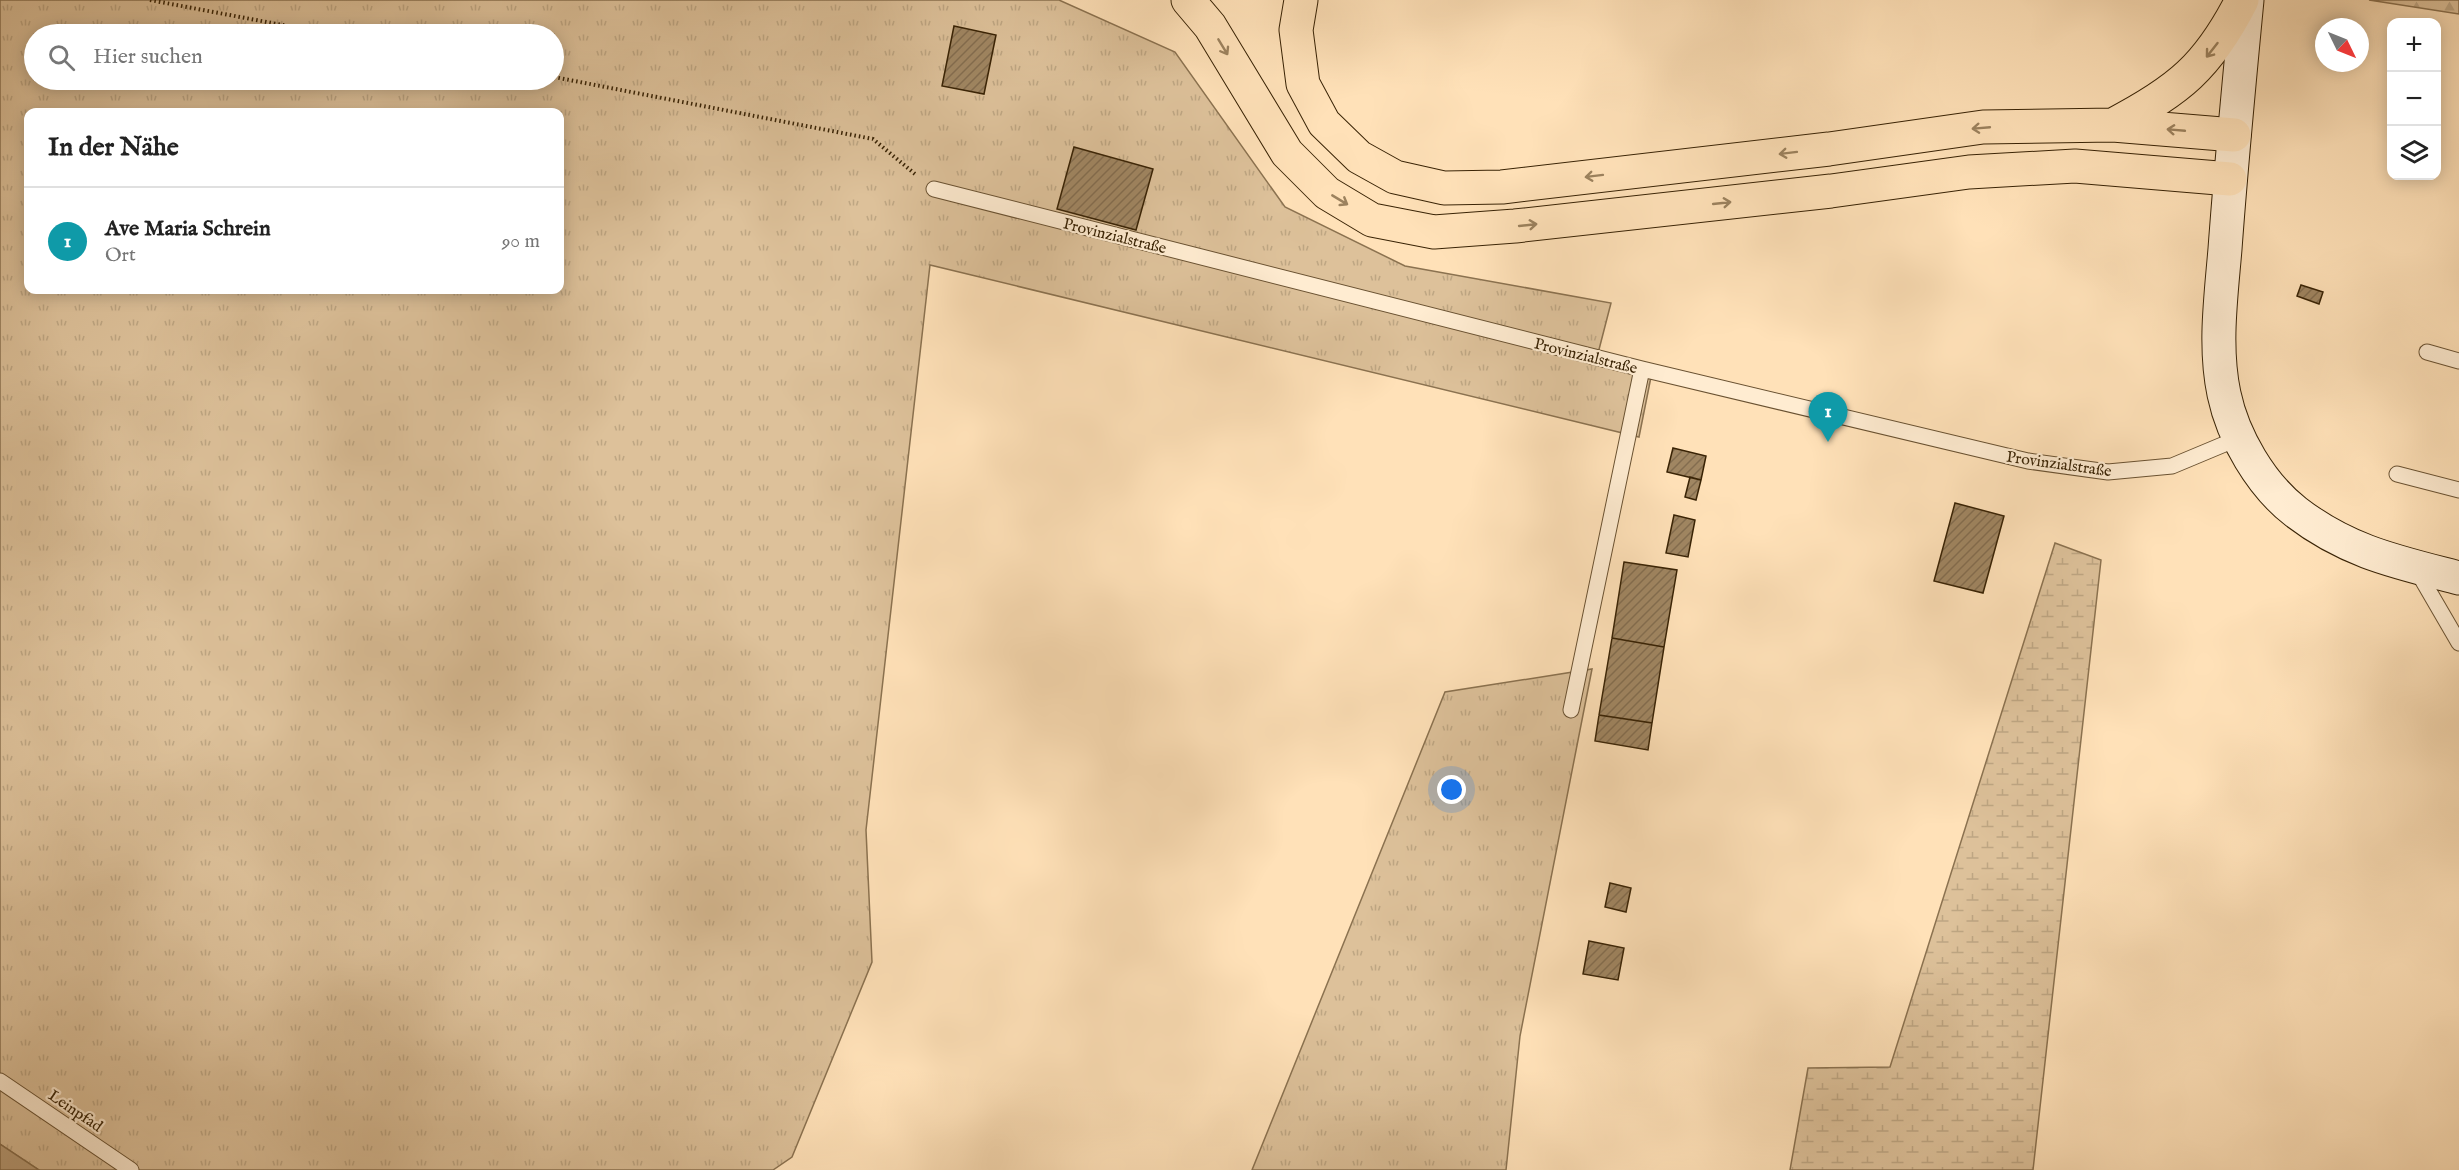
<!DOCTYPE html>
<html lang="de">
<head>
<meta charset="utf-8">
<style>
	:root { --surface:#fff; --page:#f6f6f6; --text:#222; --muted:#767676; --line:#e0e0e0; --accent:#7c3aed }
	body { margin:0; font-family:"IM FELL English",serif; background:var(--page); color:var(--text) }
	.controls { position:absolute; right:18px; top:18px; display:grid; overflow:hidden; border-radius:12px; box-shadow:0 3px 15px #0003 }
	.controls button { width:54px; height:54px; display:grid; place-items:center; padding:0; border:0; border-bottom:2px solid var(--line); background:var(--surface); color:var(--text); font:30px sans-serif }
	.compass { position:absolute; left:2315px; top:18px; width:54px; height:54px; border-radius:50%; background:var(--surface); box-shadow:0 3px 15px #0003; rotate:133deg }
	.you { position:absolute; left:1452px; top:790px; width:21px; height:21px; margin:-15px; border:4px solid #fff; border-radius:50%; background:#1a73e8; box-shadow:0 0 0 9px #1a73e833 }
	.badge { display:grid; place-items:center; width:39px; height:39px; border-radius:50%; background:var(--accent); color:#fff; font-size:20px; font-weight:700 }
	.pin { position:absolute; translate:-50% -50px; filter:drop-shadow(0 2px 3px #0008) }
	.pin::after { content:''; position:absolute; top:32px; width:21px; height:18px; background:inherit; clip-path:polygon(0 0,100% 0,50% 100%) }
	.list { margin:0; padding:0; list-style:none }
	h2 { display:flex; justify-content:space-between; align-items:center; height:78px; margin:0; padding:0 24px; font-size:26px }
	h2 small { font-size:20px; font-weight:400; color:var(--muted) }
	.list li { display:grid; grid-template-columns:39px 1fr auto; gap:18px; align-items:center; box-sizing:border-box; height:108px; padding:0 24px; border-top:2px solid var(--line) }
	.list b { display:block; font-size:22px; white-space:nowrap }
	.list p { margin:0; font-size:20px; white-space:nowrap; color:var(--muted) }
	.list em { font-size:20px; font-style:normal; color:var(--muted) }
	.icon { flex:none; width:33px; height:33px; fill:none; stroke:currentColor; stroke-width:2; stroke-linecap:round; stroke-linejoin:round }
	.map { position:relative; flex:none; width:2459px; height:1170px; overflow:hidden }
	.search { position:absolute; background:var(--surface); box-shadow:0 3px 15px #0003; left:24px; top:24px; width:540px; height:66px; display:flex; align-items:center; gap:15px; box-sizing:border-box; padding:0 21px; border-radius:33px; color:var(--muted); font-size:22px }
	.panel { position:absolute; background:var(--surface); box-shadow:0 3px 15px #0003; left:24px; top:108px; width:540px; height:186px; border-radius:12px }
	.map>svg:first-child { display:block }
	.grass { fill:url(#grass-tufts); stroke:#8b7250; stroke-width:1.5; fill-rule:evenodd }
	.forest { fill:url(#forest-firs); stroke:#8b7250; stroke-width:1.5 }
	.wetland { fill:url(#wetland-marsh); stroke:#8b7250; stroke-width:1.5 }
	.water { fill:#bca07b; stroke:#886e4c; stroke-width:1.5 }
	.building { fill:url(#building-hatch); stroke:#392305; stroke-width:1.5 }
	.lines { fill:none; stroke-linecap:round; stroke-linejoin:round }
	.lane-casing { stroke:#6a5232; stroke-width:17 }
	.secondary-casing { stroke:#392305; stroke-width:35 }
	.highway-casing { stroke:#392305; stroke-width:35 }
	.path { stroke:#392305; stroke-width:4; stroke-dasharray:1.5 3; stroke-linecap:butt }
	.lane { stroke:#ffecd1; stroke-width:15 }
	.secondary { stroke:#ffecd1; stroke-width:33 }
	.highway { stroke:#ffe1b8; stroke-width:33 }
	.oneway { stroke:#9c825e }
	.labels { text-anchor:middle; stroke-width:4.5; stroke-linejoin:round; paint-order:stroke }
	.street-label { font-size:16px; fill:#392305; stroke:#ffecd1 }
</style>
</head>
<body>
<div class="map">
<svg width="2459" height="1170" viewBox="0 0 2459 1170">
	<defs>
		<pattern id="grass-tufts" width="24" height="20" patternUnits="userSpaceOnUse" patternTransform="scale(1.5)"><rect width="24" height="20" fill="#ddc19a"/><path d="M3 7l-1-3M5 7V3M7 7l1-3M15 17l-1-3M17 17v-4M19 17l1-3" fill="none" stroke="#bea683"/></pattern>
		<pattern id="forest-firs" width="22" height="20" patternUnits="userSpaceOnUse" patternTransform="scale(1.5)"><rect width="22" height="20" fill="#ddc19a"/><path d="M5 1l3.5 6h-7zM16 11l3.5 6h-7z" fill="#bea683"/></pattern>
		<pattern id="wetland-marsh" width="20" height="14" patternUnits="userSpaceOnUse" patternTransform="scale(1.5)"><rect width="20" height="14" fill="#ddc19a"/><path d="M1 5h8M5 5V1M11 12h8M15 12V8" fill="none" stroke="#bea683"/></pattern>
		<pattern id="building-hatch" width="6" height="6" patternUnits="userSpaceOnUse" patternTransform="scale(1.5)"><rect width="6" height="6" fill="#a08662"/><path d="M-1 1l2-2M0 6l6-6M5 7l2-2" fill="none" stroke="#836d4f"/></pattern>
	</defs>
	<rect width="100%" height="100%" fill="#ffe1b8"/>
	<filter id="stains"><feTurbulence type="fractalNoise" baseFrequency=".00333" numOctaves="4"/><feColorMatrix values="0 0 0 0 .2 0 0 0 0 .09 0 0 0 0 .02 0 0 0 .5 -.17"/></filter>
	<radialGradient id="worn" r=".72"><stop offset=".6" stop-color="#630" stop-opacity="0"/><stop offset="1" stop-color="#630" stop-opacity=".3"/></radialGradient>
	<path class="grass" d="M0,0H1059L1175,52L1285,207L1405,266L1611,303L1595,365L1651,377L1639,437L930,265L866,830L872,962L792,1157L773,1170H39L0,1144ZM34,34H554V80H34ZM28,112H560V290H28Z
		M1592,669L1520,1036L1506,1170H1252L1445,692Z"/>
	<path class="forest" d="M2369,0H2459V14Z"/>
	<path class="wetland" d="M2055,543L2101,560L2033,1170H1790L1808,1068L1890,1067Z"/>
	<path class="water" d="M0,1144L39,1170H0Z"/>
	<path class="building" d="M954,26L996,35L984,94L942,86Z
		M1074,147L1153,169L1136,230L1057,209Z
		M2301,285L2323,292L2319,304L2297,296Z
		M1673,448L1706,456L1701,480L1667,472Z
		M1690,477L1701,480L1696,500L1685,497Z
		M1955,503L2004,516L1983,593L1934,581Z
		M1674,515L1695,520L1688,557L1666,553Z
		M1624,562L1677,570L1664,647L1612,638Z
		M1612,638L1664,647L1652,723L1599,715Z
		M1599,715L1652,723L1648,750L1595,741Z
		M1610,883L1631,888L1626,912L1605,907Z
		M1589,941L1624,948L1618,980L1583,974Z"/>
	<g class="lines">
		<g class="lane-casing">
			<path id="lane" d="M934,189L1642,369L2028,461L2108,472L2172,466L2239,438
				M2427,352L2459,361
				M2397,474L2459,490
				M2416,569L2459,643
				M1571,710L1642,369
				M0,1081L131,1170"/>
		</g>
		<g class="secondary-casing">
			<path id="secondary" d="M2247,0C2239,83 2231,166 2225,249C2221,297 2214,347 2224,394C2233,437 2261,485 2296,512C2348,552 2397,562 2459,578"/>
		</g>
		<g class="highway-casing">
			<path id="highway" d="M1188,0L1210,26L1287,153L1327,193L1372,220L1434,232L1515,226L1831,191L1969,172L2075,166L2230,179
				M1301,0L1296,30L1303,84L1324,123L1359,157L1395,177L1444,188L1502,187L1829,149L1983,127L2113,125L2234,135
				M2113,125C2178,91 2208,67 2242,0"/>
		</g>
		<path class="path" d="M150,0L330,34
			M554,77L873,139L915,174"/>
		<use href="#lane" class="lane"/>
		<use href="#secondary" class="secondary"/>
		<use href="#highway" class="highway"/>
	</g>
	<defs><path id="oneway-shaft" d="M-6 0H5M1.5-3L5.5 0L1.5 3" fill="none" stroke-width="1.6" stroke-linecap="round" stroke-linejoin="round" transform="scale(1.5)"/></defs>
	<g class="oneway">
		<use href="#oneway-shaft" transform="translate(1223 47) rotate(59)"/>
		<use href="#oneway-shaft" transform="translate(2212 50) rotate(128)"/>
		<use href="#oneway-shaft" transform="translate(1981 128) rotate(175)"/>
		<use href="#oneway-shaft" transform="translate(2176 130) rotate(-175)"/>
		<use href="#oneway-shaft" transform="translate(1788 153) rotate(173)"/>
		<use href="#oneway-shaft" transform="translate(1594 176) rotate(173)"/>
		<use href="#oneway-shaft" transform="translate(1340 200) rotate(31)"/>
		<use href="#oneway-shaft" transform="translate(1722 203) rotate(-6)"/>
		<use href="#oneway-shaft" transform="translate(1528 225) rotate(-6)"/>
	</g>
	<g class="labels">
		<g class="street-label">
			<text transform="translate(1115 235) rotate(14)" y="6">Provinzialstraße</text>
			<text transform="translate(1586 355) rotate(14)" y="6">Provinzialstraße</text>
			<text transform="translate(2059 463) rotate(8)" y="6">Provinzialstraße</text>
			<text transform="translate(76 1110) rotate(34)" y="6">Leinpfad</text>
		</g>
	</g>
	<rect width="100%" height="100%" filter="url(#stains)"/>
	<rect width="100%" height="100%" fill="url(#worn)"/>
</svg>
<div class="controls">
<button>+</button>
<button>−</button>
<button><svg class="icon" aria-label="layers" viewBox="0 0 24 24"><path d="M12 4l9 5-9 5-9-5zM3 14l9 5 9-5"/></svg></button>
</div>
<svg class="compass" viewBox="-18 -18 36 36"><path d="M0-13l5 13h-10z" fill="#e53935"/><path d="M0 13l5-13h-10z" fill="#767676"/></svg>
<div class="you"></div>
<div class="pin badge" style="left:1828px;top:442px;background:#0f9aa8">1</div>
<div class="search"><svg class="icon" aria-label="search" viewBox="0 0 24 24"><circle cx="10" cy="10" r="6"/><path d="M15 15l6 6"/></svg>Hier suchen</div>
<section class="panel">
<h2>In der Nähe<small></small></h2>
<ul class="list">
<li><span class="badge" style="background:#0f9aa8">1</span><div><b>Ave Maria Schrein</b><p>Ort</p></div><em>90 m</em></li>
</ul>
</section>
</div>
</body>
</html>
